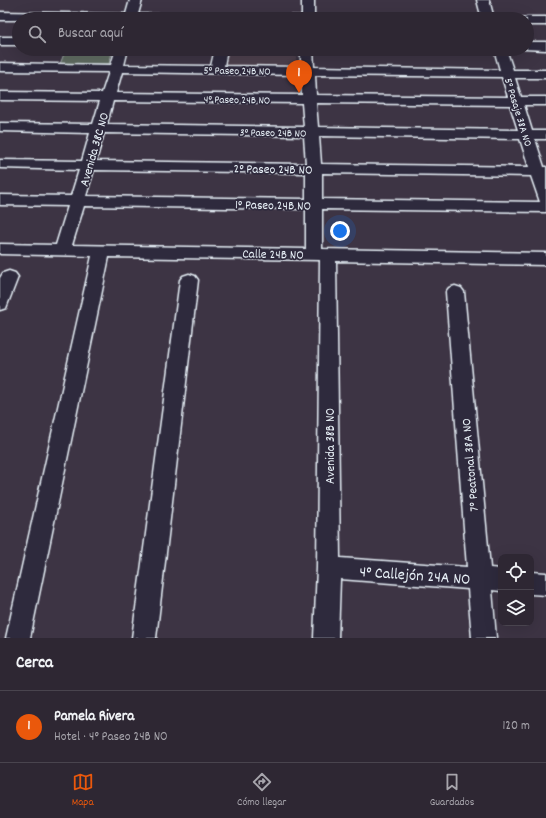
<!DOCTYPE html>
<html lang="es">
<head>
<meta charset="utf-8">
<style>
	:root { --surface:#2e2733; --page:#362f3b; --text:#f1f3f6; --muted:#a7a5ac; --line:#49444e; --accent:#ea580c }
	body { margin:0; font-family:Dekko,sans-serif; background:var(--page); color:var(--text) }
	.controls { position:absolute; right:12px; bottom:12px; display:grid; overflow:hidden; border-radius:8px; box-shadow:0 4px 16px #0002 }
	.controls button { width:36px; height:36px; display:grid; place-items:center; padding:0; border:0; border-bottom:1px solid var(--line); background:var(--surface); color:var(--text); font:20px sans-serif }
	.you { position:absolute; left:340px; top:231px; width:14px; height:14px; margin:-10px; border:3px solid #fff; border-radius:50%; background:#1a73e8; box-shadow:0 0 0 6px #1a73e833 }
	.badge { display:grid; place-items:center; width:26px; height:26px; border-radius:50%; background:var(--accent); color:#fff; font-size:13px; font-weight:700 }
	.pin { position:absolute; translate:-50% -33px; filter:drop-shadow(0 1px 2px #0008) }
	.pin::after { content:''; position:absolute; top:21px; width:14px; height:12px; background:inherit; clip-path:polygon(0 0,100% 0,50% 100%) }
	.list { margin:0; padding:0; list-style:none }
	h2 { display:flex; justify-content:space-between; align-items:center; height:52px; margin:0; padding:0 16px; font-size:17px }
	h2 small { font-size:13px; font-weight:400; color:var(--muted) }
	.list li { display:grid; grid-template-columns:26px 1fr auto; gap:12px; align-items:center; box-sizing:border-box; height:72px; padding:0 16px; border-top:1px solid var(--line) }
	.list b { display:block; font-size:15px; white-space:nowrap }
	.list p { margin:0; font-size:13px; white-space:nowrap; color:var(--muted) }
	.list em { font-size:13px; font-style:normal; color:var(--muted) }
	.icon { flex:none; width:22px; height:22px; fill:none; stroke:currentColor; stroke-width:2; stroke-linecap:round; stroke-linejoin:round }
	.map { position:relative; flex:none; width:546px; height:638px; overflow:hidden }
	.search { position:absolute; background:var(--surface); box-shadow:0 4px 16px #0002; left:12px; right:12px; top:12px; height:44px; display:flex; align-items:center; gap:10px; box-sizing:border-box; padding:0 14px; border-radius:22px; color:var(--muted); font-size:15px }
	.sheet { height:124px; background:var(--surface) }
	nav { display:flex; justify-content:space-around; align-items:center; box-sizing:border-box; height:56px; border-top:1px solid var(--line); background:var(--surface); font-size:11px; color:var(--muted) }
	nav a { display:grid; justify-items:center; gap:2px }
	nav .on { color:var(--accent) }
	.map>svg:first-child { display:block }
	.built { fill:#4e414d }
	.green { fill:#606c62; stroke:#a4aead }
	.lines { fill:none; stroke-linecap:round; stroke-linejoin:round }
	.minor-casing { stroke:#e8f1f8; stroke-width:3 }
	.minor { fill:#2f2a3d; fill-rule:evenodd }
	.labels { text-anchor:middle; stroke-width:3.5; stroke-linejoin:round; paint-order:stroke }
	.far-street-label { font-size:11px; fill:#e8f1f8; stroke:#2f2a3d }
	.street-label { font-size:13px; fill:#e8f1f8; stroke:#2f2a3d }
	.near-street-label { font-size:16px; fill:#e8f1f8; stroke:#2f2a3d }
</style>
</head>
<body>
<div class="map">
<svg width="546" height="638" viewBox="0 0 546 638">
	<rect width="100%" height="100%" fill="#3d3444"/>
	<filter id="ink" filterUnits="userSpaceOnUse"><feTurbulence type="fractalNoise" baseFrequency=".025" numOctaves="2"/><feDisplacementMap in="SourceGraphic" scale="8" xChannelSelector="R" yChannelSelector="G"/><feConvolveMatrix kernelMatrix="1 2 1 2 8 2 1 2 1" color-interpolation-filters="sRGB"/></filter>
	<g filter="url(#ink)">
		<path class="built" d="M223,49H296V67L221,66Z"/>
		<path class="green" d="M66,49H113L109,64H60Z"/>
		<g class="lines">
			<g class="minor-casing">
				<path id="minor" d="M130,0H142L138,14L302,16V0H314V19L0,20V12L126,14Z
					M477,0H489L494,19H482Z
					M527,17H546V25H527V19H522Z
					M0,37H19V45H0Z
					M527,42H546V50L524,49H527Z
					M116,49H128L124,65L211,66L215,49H227L224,66L301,67V49H313L314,67L500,70L494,49H506L513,70H546V78H515L521,97H546V105H524L532,131H546V139H535L544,167H546V212L322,209V249L546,253V265L336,261L340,558L467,567L446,292L449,288L455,286L461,288L464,292L490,568L501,569V591L492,590L496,638H472L468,589L340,579L338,638H314L317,568L320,260L109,257L30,638H6L92,256L0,254V244L56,245L68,206L0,205V195L71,196L79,170L0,168V160L82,161L90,133L0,131V123L93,124L100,101L0,100V92L102,93L109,72L0,71V63L111,65ZM122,72L301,75L302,95L116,93ZM315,75L502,77L508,97L316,95ZM113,101L302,103L304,127L107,124ZM316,103L510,105L518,130L318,127ZM104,133L304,136L306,164L96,161ZM319,136L520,139L529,167L321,164ZM94,170L306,173V199L86,196ZM322,173L531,176L540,202L322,199ZM84,206L306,209V249L72,245Z
					M9,271L15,273L18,277L6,308L0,310V278L3,273Z
					M189,274L195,276L198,280L156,638H132L180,280L183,276Z
					M531,572L546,573V595L531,594Z"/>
			</g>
			<use href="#minor" class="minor"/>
		</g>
	</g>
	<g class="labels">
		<g class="far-street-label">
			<text transform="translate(237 70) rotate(1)" y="4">5° Paseo 24B NO</text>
			<text transform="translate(237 99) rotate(1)" y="4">4° Paseo 24B NO</text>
			<text transform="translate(519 112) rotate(73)" y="4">5° Pasaje 38A NO</text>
			<text transform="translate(273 132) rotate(1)" y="4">3° Paseo 24B NO</text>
		</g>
		<g class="street-label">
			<text transform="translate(93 149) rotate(-74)" y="5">Avenida 38C NO</text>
			<text transform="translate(273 168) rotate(1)" y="5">2° Paseo 24B NO</text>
			<text transform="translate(273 204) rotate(1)" y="5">1° Paseo 24B NO</text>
			<text transform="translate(273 253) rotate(1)" y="5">Calle 24B NO</text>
			<text transform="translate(329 446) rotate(-90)" y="5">Avenida 38B NO</text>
			<text transform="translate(469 465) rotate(-95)" y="5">7° Peatonal 38A NO</text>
		</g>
		<g class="near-street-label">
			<text transform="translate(415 574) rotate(4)" y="6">4° Callejón 24A NO</text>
		</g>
	</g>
</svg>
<div class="controls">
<button><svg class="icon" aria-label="locate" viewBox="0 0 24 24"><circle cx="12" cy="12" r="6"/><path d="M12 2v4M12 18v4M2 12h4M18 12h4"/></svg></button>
<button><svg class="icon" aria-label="layers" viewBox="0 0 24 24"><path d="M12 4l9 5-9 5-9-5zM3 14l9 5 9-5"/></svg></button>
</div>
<div class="you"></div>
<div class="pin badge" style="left:299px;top:93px">1</div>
<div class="search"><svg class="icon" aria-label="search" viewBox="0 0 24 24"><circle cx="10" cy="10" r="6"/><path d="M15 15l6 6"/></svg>Buscar aquí</div>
</div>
<section class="sheet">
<h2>Cerca<small></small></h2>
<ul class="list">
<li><span class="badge">1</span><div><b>Pamela Rivera</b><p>Hotel · 4° Paseo 24B NO</p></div><em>120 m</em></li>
</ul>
</section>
<nav>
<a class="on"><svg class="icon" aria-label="map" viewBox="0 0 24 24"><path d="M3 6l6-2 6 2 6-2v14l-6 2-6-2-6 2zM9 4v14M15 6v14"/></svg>Mapa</a>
<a><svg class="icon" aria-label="directions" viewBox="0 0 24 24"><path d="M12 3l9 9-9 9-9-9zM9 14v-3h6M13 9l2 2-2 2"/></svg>Cómo llegar</a>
<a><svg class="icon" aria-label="saved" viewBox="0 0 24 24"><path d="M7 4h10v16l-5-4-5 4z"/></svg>Guardados</a>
</nav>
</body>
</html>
